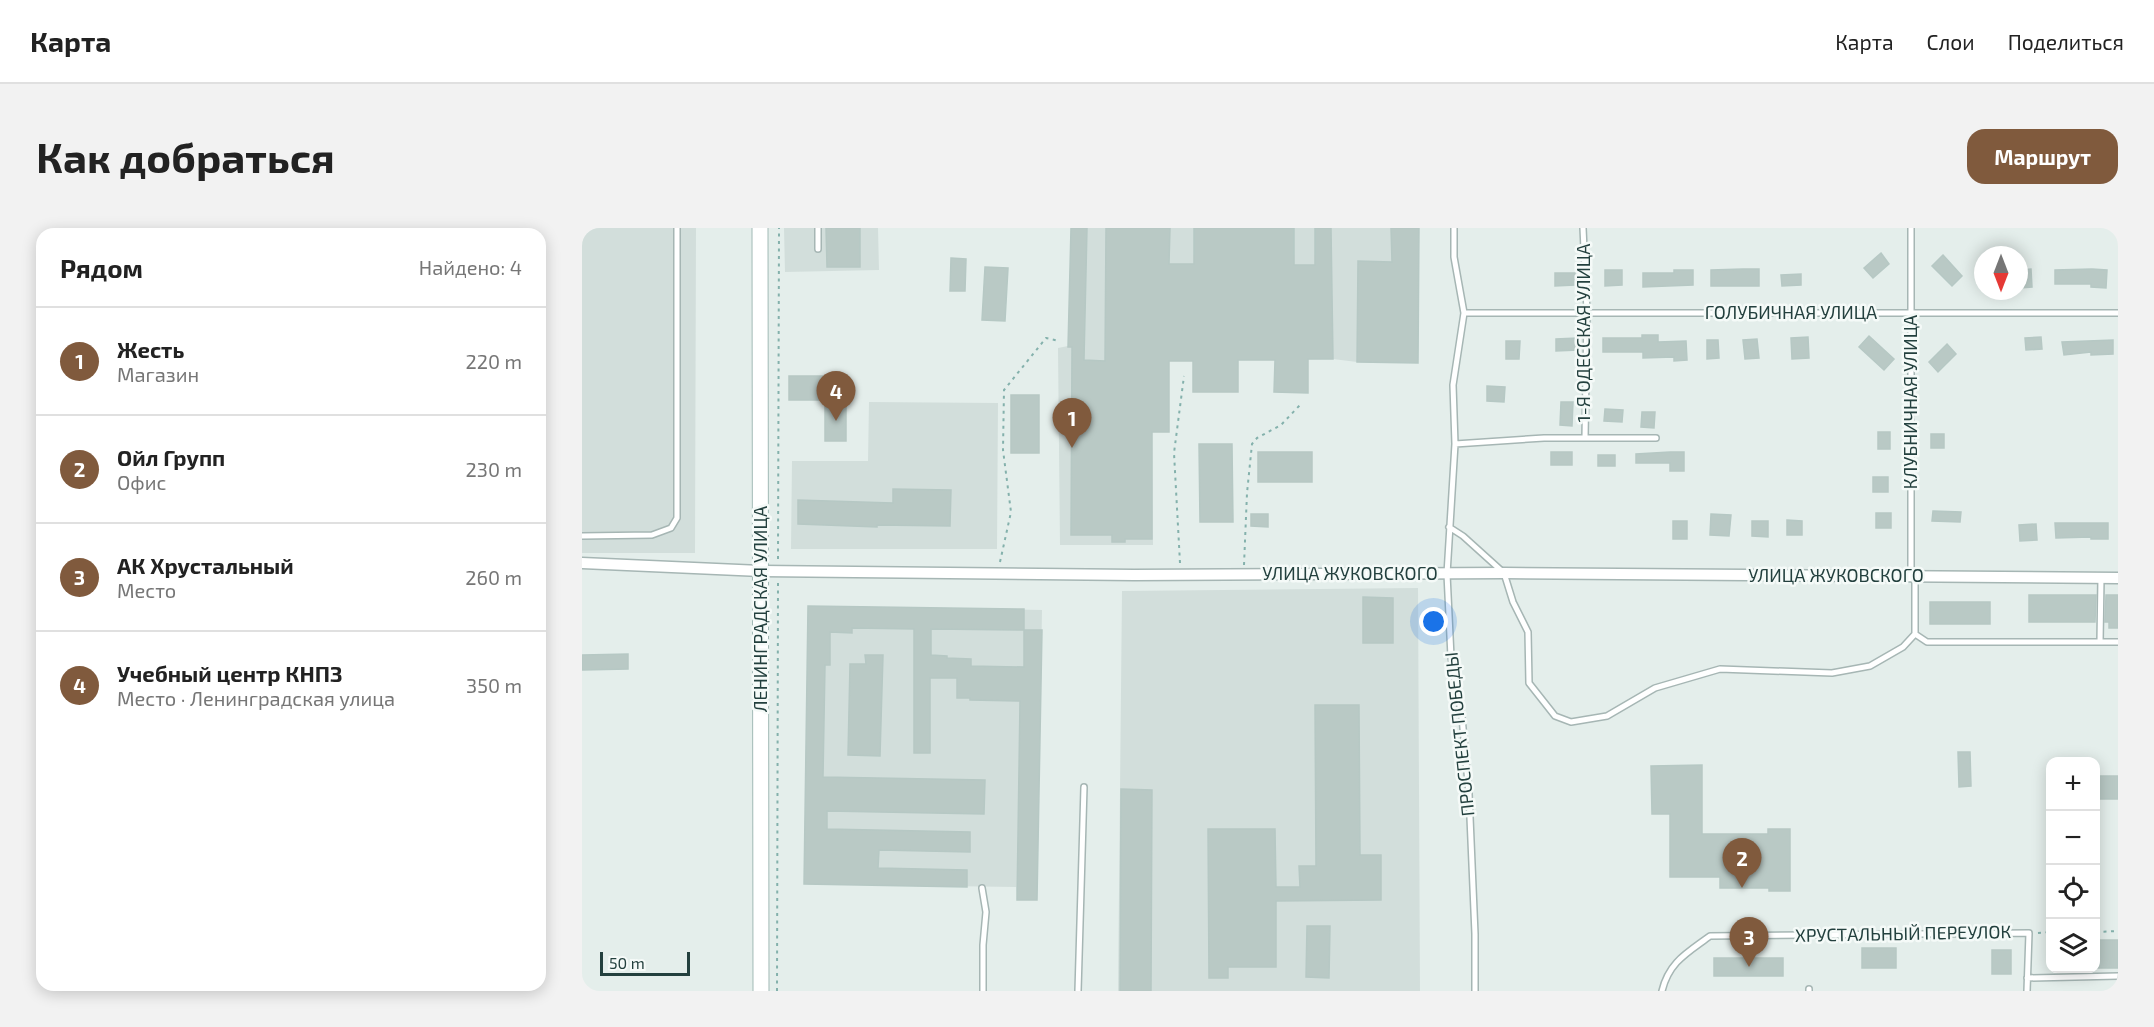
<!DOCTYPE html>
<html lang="ru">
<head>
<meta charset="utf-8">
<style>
	:root { --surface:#fff; --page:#f2f2f2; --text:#222; --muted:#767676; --line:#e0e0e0; --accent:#805a3d }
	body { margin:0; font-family:"Exo 2",sans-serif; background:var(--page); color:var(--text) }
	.controls { position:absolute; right:18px; bottom:18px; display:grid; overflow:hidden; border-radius:12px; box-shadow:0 3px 15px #0003 }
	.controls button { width:54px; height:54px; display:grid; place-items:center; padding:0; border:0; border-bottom:2px solid var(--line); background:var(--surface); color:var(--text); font:30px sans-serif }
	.compass { position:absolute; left:1392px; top:18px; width:54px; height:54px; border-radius:50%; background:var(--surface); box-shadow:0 3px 15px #0003; rotate:180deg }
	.scale { position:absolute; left:18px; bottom:15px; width:90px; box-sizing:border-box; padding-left:6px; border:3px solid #23403e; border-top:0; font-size:16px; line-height:21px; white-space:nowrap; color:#23403e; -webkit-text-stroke:4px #f5faf8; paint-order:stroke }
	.you { position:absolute; left:852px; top:394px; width:21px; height:21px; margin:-15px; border:4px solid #fff; border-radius:50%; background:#1a73e8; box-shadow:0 0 0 9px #1a73e833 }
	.badge { display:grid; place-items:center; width:39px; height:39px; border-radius:50%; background:var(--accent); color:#fff; font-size:20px; font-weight:700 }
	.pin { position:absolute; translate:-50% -50px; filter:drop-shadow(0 2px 3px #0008) }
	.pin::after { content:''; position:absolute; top:32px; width:21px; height:18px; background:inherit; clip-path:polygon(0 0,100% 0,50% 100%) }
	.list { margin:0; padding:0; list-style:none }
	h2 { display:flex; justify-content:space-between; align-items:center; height:78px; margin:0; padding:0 24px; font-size:26px }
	h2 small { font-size:20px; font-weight:400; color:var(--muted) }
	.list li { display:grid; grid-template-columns:39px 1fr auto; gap:18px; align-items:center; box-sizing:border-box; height:108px; padding:0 24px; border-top:2px solid var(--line) }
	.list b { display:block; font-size:22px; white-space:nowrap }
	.list p { margin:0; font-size:20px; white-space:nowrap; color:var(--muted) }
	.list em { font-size:20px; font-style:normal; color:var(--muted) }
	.icon { flex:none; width:33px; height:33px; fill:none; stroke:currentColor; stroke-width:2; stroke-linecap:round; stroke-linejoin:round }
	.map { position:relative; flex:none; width:1536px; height:763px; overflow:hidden; border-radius:18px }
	header { display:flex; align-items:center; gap:36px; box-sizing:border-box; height:84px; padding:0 30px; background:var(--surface); border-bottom:2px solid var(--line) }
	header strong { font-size:28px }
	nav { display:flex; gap:33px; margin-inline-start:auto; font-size:21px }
	.intro { display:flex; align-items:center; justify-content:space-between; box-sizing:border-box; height:144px; padding:0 36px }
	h1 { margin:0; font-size:42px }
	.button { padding:15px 27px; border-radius:18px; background:var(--accent); color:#fff; font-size:21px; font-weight:700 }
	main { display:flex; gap:36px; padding:0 36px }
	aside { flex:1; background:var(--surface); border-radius:18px; box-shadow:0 3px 15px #0003 }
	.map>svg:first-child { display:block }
	.built { fill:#d2dedb }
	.building { fill:#b9c9c5; stroke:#b6c8c4; stroke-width:1.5; fill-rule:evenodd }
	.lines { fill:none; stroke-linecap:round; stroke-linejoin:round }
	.service-casing { stroke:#a6b6b4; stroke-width:8 }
	.minor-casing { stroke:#a6b6b4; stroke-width:13 }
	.secondary-casing { stroke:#a2bab6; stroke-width:17 }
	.path { stroke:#84b1ac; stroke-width:2; stroke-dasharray:3 4.5; stroke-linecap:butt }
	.service { stroke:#fff; stroke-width:5 }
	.minor { stroke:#fff; stroke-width:10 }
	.secondary { stroke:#fff; stroke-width:15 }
	.labels { text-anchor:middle; stroke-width:5; stroke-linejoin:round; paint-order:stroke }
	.street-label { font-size:18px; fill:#23403e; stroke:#f5faf8 }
</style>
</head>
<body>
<header>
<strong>Карта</strong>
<nav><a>Карта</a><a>Слои</a><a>Поделиться</a></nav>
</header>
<div class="intro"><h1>Как добраться</h1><a class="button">Маршрут</a></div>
<main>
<aside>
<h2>Рядом<small>Найдено: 4</small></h2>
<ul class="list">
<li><span class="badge">1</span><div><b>Жесть</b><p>Магазин</p></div><em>220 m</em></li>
<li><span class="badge">2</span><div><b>Ойл Групп</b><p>Офис</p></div><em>230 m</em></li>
<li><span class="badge">3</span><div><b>АК Хрустальный</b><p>Место</p></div><em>260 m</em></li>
<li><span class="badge">4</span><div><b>Учебный центр КНПЗ</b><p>Место · Ленинградская улица</p></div><em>350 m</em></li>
</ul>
</aside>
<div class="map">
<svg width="1536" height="763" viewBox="0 0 1536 763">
	<rect width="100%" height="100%" fill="#e4eeeb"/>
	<path class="built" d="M0,0H114L113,325H0Z
		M202,0H296L297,42L203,44Z
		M489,0H837L836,38L775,134L751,131L576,133L570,204L571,317H478L476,120L486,118Z
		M287,174L416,175L415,321H209L210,233H286Z
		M836,360L838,763H536L540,363Z
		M226,378L460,382L455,672H435L434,659L222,656Z"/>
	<path class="building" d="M244,0H278V39H245Z
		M489,0H505L502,132L523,133L524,0H588L587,36H612V0H712V37H733V0H749L751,131H726V165L692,164L693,132H656V164H611V133H587V204H570V311H543V314H530V307H489L490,119H486Z
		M809,0H837L836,135L775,134L776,33L810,34Z
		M1299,25L1307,36L1291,50L1282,40Z
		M1361,27L1380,48L1370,58L1350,38Z
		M369,30L384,31L383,63H368Z
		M403,39L426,40L423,93L400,92Z
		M1161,41H1177V58H1129V42Z
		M1449,41L1450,59L1438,60L1437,42Z
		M1510,41L1525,42L1524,60L1509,59V56H1473V42Z
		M1023,42H1040V57L1023,58Z
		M1092,42H1111V57L1061,59V45H1092Z
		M973,45H993V57L973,58Z
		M1219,46V57L1200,58L1199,47Z
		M1060,107H1076V114L1104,113L1105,132L1092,133V129L1061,130V124H1021V110H1060Z
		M1287,108L1312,131L1302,142L1277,119Z
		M1226,109L1227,130L1210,131L1209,110Z
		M1459,109L1460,121L1444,122L1443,110Z
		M995,110L996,122L974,123V111Z
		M1175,111L1177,130L1163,131L1161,112Z
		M1125,112H1136L1137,130L1125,131Z
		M1531,112V126L1509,127V124L1482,127L1480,114Z
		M924,113H938L937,131H924Z
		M1365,116L1374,126L1356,144L1347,134Z
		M207,148H249V169H264V213H243V172H207Z
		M905,158L923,159L922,174L905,173Z
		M429,167H457V225H429Z
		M979,174H991L990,198L978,197Z
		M1023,181L1041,182L1040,194L1022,193Z
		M1060,184H1073L1072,200L1059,199Z
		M1296,204H1308V221H1296Z
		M1349,206H1362V220H1349Z
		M617,216H650L651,294H618Z
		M676,224H730V254H676Z
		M969,224H990V237H969Z
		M1088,224H1102V243H1088V235H1054V226Z
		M1016,227H1033V238H1016Z
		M1291,249H1306V264H1291Z
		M311,261L369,262L368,298L295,297V299L216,296V272L311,275Z
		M1351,283L1379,284L1378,294L1350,293Z
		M1294,285H1309V300H1294Z
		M669,286H686V299L669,298Z
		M1129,286L1149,287L1147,308L1128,307Z
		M1205,292L1220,293V307H1205Z
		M1091,293H1105V311H1091Z
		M1170,293H1186V309L1170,308Z
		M1473,295H1526V311H1509V309L1474,310Z
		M1454,296L1455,312L1438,313L1437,297Z
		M1447,367H1514L1513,394H1447Z
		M1524,367H1536V400H1527V394H1523Z
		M781,369L811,370V415H781Z
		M1348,374H1408V396H1348Z
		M226,378L442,381V402H460L455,672H435L438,473L388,472V470H375V450H348V525H332V401L270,400V405L248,404V437H243L241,549L403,552L402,586L245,583V601L388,604V624L297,622L296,640L385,642V659L222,656ZM349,401L442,402V439L389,438V431L365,430V428L349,427Z
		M46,426V441L0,442V427Z
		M283,427H301L298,528L266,527L268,436H284Z
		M733,477H777L778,627H799V672L694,673V739H646V750H627L626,601H693L694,659H718L717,638H734Z
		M1376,524H1388L1389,558L1377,559Z
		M1120,537V606H1186V601H1208V663H1187V660H1138V649H1088V586H1070L1069,538Z
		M1514,548H1536V571H1514Z
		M539,561L570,562L569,763H538Z
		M725,698H748L747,750L724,749Z
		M1514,712H1536V740H1514Z
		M1280,720H1314V740H1280Z
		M1410,722H1429V746H1410Z
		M1132,730H1201V748H1132Z"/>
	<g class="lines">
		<g class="service-casing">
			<path id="service" d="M236,0V21
				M872,0V29L882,85L871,157L873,216L865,346L869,429L880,489L887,566L893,706V763
				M1001,0L1005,84L1003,210
				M1329,0V348
				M882,85H1536
				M873,216L962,210H1074
				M867,299L881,308L922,345L931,374L946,404L947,455L973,488L989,494L1025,488L1073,460L1138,441L1250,445L1288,438L1321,419L1333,406
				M0,308L70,307L89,300L95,290V0
				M1333,349V406L1345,414H1518L1519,350
				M1518,414H1536
				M400,660L404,684L401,717V763
				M1445,750L1536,748
				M1227,761V763
				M496,763L502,559
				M1080,763C1087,734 1105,725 1128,708L1447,705L1445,763"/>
		</g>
		<g class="minor-casing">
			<path id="minor" d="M0,335L179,343L552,347L922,345L1536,350"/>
		</g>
		<g class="secondary-casing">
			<path id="secondary" d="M178,0L179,763"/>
		</g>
		<path class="path" d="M196,331L197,0
			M418,334L429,284L421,222L422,162L464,110L477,113
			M598,335L592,225L602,148
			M662,337L665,265L670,216L675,210L699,197L718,177
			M1514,704L1536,703
			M1456,705L1468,704
			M195,763L196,355"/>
		<use href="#service" class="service"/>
		<use href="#minor" class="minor"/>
		<use href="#secondary" class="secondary"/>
	</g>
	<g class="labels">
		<g class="street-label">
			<text x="1209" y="91">ГОЛУБИЧНАЯ УЛИЦА</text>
			<text transform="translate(1002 105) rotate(-90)" y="6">1-Я ОДЕССКАЯ УЛИЦА</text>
			<text transform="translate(1329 174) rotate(-90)" y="6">КЛУБНИЧНАЯ УЛИЦА</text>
			<text x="768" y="352">УЛИЦА ЖУКОВСКОГО</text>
			<text x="1254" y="354">УЛИЦА ЖУКОВСКОГО</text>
			<text transform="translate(179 381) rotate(-90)" y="6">ЛЕНИНГРАДСКАЯ УЛИЦА</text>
			<text transform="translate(878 506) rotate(-96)" y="6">ПРОСПЕКТ ПОБЕДЫ</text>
			<text transform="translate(1321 706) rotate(-1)" y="6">ХРУСТАЛЬНЫЙ ПЕРЕУЛОК</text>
		</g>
	</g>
</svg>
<div class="controls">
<button>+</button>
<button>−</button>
<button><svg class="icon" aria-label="locate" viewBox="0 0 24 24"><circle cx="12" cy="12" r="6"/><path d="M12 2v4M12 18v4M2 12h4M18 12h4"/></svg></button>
<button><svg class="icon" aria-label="layers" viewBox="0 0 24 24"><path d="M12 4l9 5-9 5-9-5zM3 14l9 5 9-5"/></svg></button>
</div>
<svg class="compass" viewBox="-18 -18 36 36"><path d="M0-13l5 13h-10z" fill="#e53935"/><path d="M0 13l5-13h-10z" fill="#767676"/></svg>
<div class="scale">50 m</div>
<div class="you"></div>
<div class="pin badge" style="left:490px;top:220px">1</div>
<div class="pin badge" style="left:1160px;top:660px">2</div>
<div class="pin badge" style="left:1167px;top:739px">3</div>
<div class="pin badge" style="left:254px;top:193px">4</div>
</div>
</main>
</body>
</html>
